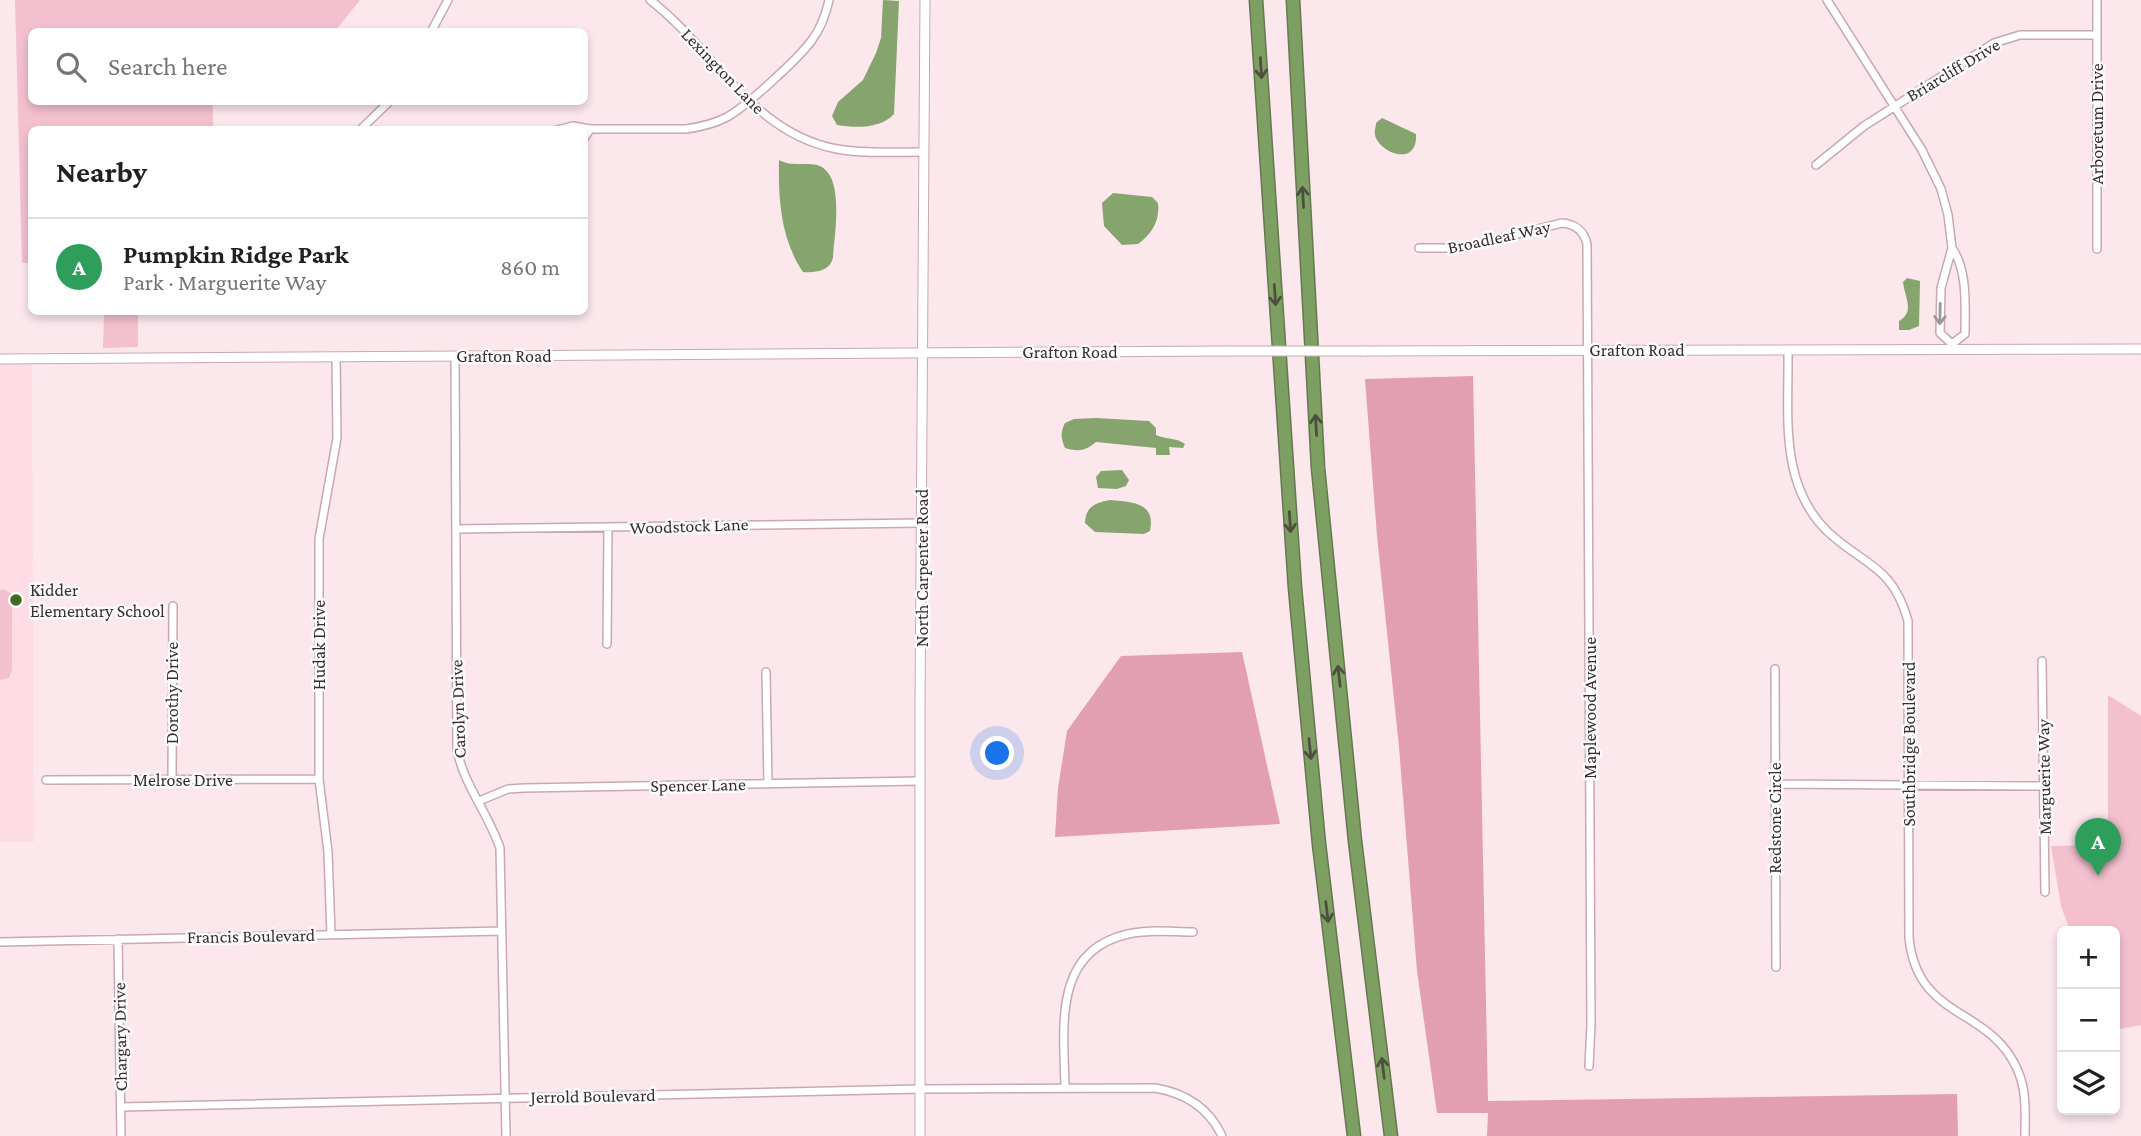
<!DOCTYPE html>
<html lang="en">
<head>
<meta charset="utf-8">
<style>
	:root { --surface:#fff; --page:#f2f2f2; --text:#202124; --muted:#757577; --line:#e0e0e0; --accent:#b45309 }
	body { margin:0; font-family:"Crimson Pro",serif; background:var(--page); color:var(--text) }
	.controls { position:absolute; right:21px; bottom:21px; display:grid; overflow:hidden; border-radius:10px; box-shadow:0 4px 10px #0003 }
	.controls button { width:63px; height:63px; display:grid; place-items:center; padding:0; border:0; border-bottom:2px solid var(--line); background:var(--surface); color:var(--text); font:35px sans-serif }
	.you { position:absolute; left:998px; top:754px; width:24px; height:24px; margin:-18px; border:5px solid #fff; border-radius:50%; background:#1a73e8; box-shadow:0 0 0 10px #1a73e833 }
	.badge { display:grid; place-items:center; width:46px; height:46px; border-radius:50%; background:var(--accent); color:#fff; font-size:23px; font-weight:700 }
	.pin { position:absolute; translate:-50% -58px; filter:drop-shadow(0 2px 4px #0008) }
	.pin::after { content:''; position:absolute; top:37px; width:24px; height:21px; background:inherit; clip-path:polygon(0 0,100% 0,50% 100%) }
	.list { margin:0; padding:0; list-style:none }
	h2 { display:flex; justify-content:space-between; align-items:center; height:91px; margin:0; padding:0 28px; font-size:30px }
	h2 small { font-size:23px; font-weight:400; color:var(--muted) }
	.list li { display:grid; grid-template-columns:46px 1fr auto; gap:21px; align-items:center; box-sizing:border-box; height:98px; padding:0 28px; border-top:2px solid var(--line) }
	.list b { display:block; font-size:26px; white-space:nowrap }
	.list p { margin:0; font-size:23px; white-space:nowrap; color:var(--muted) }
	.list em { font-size:23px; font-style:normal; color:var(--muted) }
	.icon { flex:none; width:38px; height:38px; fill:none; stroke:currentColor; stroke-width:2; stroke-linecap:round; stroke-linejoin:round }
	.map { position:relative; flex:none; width:2141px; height:1136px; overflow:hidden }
	.search { position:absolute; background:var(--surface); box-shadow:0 4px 10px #0003; left:28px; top:28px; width:560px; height:77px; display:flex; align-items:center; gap:18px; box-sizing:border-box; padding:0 24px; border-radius:10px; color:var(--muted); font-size:26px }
	.panel { position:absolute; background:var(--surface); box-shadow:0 4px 10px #0003; left:28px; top:126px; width:560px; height:189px; border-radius:10px }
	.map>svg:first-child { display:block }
	.built { fill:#fedce5 }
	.green { fill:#f4c0cf }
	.forest { fill:#e29eb2 }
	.water { fill:#85a46e }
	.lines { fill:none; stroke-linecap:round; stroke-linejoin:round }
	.minor-casing { stroke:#c9a8b1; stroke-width:10 }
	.tertiary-casing { stroke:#c9a8b1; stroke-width:11 }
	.motorway-casing { stroke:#667850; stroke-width:15 }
	.minor { stroke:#fff; stroke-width:7 }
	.tertiary { stroke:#fff; stroke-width:9 }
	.motorway { stroke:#7da062; stroke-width:12 }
	.tertiary-bridge-casing { stroke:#c9a8b1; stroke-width:11; stroke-linecap:butt }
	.tertiary-bridge { stroke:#fff; stroke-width:9 }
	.oneway { stroke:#4e503f }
	.oneway2 { stroke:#9c9698 }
	.poi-dot { fill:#446923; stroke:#fbfbfb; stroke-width:2.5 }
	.labels { text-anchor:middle; stroke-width:5; stroke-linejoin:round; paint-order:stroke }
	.street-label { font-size:18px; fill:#3a2d30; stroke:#fbfbfb }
	.poi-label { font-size:18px; fill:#3a2d30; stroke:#fbfbfb; text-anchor:start }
</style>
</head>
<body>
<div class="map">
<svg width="2141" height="1136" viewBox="0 0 2141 1136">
	<rect width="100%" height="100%" fill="#fce7ed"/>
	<path class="built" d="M0,359H32L34,842H0Z"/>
	<path class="green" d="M15,0H360L335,31L32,32V102H213V129L32,130L31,263H22Z
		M104,312H138V347L103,348Z
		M4,589L10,593L12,599V670L9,678L0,680V590Z
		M2108,695L2141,716V1025L2115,1030V931H2070L2061,906L2051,846L2108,845Z"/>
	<path class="forest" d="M1473,376L1488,1101L1957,1094L1958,1136H1487L1488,1113H1437L1417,971L1399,747L1377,536L1365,379Z
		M1242,652L1280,824L1055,837L1058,788L1067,731L1121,656Z"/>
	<path class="water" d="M883,0L899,1L894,114C880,129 856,128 837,125L832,116L838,102L863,80L876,53L881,38Z
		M1382,118L1416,134C1418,168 1379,153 1375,135C1374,131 1376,127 1376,123Z
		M779,160C791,167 804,162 817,165C846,173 834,235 833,258C830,271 815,273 803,272C781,240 778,199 779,160Z
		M1113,193L1152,197L1158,203C1160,221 1152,234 1138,244L1122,245L1104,226L1102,203Z
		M1907,278L1920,281L1919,326L1909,330H1899V321C1915,312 1905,298 1903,282Z
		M1096,418L1149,421L1156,428V435C1167,440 1175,437 1185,444L1183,448L1169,447L1170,455H1156V448L1096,442C1085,451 1079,452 1065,448C1061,438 1060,433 1065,423L1074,419Z
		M1122,470L1129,480L1126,486L1117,489L1098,488L1096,477L1101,471Z
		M1110,500C1132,502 1156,502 1150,531L1144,534L1095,532L1085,523C1086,506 1095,503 1110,500Z"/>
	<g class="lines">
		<g class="minor-casing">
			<path id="minor" d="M650,0C714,49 751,133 837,149C865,154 895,152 923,152
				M1827,0L1922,150L1941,189L1948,215L1952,248L1941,288L1940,333L1952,344L1965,334C1965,306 1968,271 1952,248
				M2097,0V249
				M431,32L448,0
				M362,128L389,102
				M557,130L573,126L590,129H686C700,127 714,124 727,117C746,107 800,57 812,40C821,28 826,14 829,0
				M584,139L590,129
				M1816,165L1864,126L1994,43L2020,35H2097
				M1419,248H1462L1562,223C1575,224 1584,231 1587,244L1591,1024L1589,1066
				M1788,350C1789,413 1778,484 1828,532C1865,566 1893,566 1908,621L1909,938C1918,1022 1990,1005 2018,1071C2027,1092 2025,1114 2025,1136
				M455,356L457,750C464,785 488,813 500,848L506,1136
				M456,529L922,523
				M607,644L608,528
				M2042,661L2045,892
				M1775,669L1776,967
				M766,672L768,784
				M46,780L319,779
				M172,780L173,606
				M1775,784L2044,786
				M479,801L508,789L524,788L920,781
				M331,934L328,852L319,779V539L337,438L336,357
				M118,939L121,1136
				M0,942L502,931
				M1065,1088C1064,1028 1052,951 1128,934C1149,929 1172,932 1193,932
				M121,1107L920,1089L1155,1088C1185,1093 1209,1108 1222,1136"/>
		</g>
		<g class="tertiary-casing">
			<path id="tertiary" d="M1362,351L2141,349
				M0,359L1226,351
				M920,1136V704L925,0"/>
		</g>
		<g class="motorway-casing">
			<path id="motorway" d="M1256,0L1295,588L1319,844L1354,1136
				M1293,0L1318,468L1355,841L1391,1136"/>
		</g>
		<use href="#minor" class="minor"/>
		<use href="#tertiary" class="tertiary"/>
		<use href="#motorway" class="motorway"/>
		<g class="tertiary-bridge-casing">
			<path id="tertiary-bridge" d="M1226,351H1362"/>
		</g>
		<use href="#tertiary-bridge" class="tertiary-bridge"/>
	</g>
	<defs><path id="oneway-shaft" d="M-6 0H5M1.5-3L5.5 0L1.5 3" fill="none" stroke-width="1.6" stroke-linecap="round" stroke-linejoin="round" transform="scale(1.75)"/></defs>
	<g class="oneway">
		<use href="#oneway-shaft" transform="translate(1261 68) rotate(86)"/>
		<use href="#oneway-shaft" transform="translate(1303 197) rotate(-93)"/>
		<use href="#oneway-shaft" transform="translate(1275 295) rotate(86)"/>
		<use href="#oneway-shaft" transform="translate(1316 425) rotate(-93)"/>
		<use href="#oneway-shaft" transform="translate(1290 522) rotate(86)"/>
		<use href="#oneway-shaft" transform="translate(1339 676) rotate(-96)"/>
		<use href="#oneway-shaft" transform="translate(1310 749) rotate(84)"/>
		<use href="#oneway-shaft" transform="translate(1327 912) rotate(83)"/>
		<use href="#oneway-shaft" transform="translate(1383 1068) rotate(-97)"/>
	</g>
	<use class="oneway2" href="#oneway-shaft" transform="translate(1940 314) rotate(91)"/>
	<circle class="poi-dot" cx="16" cy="600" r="7"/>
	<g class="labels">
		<g class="street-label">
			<text transform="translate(1953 70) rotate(-31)" y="6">Briarcliff Drive</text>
			<text transform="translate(723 71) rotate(46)" y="6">Lexington Lane</text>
			<text transform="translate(2097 124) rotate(-90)" y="6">Arboretum Drive</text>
			<text transform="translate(1499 237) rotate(-12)" y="6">Broadleaf Way</text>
			<text x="1637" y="356">Grafton Road</text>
			<text x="1070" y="358">Grafton Road</text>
			<text x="504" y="362">Grafton Road</text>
			<text transform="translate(689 526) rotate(-2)" y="6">Woodstock Lane</text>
			<text transform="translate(922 568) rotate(-90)" y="6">North Carpenter Road</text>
			<text transform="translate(319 645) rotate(-90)" y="6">Hudak Drive</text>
			<text transform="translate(172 693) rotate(-90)" y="6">Dorothy Drive</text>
			<text transform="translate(1590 708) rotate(-90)" y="6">Maplewood Avenue</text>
			<text transform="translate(458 709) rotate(-92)" y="6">Carolyn Drive</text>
			<text transform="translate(1909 744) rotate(-90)" y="6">Southbridge Boulevard</text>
			<text transform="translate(2044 777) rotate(-91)" y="6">Marguerite Way</text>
			<text x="183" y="786">Melrose Drive</text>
			<text transform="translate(698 785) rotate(-1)" y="6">Spencer Lane</text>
			<text transform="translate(1775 818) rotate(-90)" y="6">Redstone Circle</text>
			<text transform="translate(251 936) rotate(-1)" y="6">Francis Boulevard</text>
			<text transform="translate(120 1037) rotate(-91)" y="6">Chargary Drive</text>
			<text transform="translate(593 1096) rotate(-1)" y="6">Jerrold Boulevard</text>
		</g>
		<g class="poi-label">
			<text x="30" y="596">Kidder<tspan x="30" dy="21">Elementary School</tspan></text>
		</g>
	</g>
</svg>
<div class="controls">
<button>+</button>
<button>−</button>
<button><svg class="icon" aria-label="layers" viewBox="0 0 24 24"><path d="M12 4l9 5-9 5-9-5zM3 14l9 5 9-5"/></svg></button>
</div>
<div class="you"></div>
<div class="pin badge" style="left:2098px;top:876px;background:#2e9e5b">A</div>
<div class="search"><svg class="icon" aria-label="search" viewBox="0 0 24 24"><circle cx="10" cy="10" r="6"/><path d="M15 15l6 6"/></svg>Search here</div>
<section class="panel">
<h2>Nearby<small></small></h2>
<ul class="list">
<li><span class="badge" style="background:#2e9e5b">A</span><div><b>Pumpkin Ridge Park</b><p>Park · Marguerite Way</p></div><em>860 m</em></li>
</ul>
</section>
</div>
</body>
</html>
